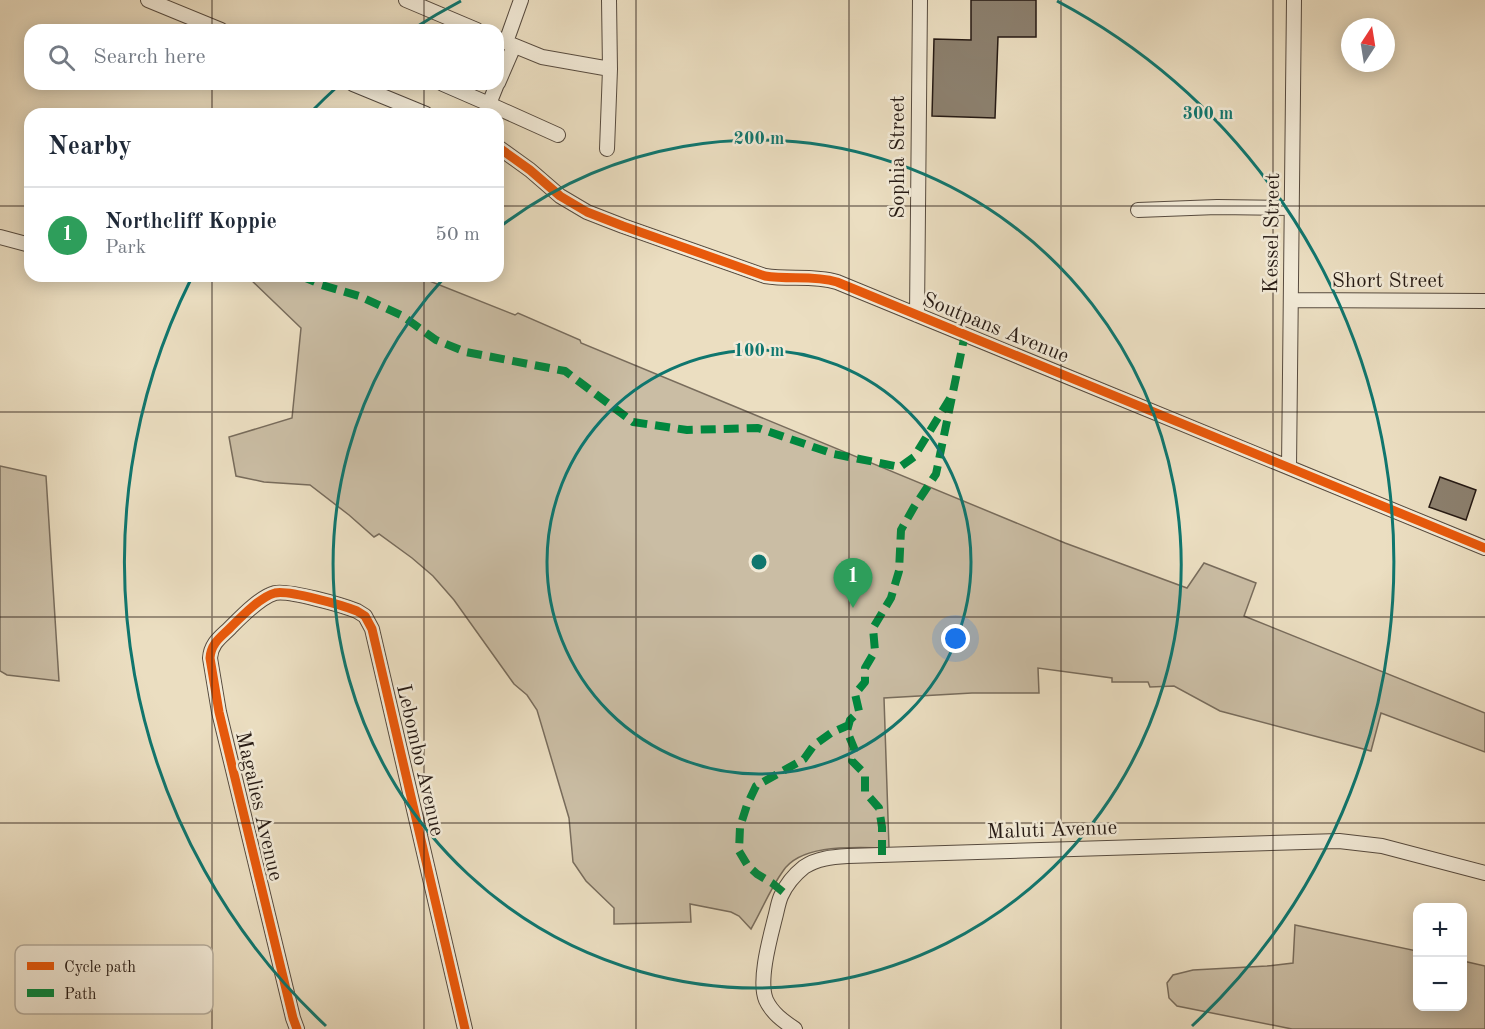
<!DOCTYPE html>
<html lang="en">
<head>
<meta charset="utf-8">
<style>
	:root { --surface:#fff; --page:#f6f6f7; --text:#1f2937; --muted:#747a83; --line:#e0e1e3; --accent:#ea580c }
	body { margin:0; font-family:"Old Standard TT",serif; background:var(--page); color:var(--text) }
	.controls { position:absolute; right:18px; bottom:18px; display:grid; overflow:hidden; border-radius:12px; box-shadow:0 3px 15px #0003 }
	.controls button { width:54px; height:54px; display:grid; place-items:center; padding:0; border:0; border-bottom:2px solid var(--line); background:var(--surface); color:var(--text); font:30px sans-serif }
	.compass { position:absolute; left:1341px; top:18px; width:54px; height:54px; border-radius:50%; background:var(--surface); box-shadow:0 3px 15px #0003; rotate:12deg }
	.you { position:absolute; left:956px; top:639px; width:21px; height:21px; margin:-15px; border:4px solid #fff; border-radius:50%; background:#1a73e8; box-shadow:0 0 0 9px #1a73e833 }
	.badge { display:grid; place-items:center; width:39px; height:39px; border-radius:50%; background:var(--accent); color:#fff; font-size:20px; font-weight:700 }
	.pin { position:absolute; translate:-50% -50px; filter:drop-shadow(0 2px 3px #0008) }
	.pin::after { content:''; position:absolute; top:32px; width:21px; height:18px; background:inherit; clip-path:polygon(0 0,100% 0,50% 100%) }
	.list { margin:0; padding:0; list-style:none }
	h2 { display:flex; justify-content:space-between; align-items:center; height:78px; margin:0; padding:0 24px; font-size:26px }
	h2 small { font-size:20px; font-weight:400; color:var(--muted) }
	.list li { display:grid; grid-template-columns:39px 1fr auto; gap:18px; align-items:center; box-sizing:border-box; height:96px; padding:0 24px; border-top:2px solid var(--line) }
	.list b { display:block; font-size:22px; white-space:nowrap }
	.list p { margin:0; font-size:20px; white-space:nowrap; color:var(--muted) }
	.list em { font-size:20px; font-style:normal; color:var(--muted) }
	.icon { flex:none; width:33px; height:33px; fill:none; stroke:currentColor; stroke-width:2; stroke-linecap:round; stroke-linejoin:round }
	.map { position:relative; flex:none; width:1485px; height:1029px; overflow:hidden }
	.search { position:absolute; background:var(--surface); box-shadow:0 3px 15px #0003; left:24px; top:24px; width:480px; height:66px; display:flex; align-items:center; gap:15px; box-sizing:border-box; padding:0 21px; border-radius:18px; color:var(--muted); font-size:22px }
	.panel { position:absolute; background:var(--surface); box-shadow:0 3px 15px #0003; left:24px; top:108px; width:480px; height:174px; border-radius:18px }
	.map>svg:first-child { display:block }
	.green { fill:#cabda4; stroke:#786c5c; stroke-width:1.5 }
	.building { fill:#8c806e; stroke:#261a14; stroke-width:1.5 }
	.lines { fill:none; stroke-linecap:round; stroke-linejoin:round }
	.minor-casing { stroke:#574b3f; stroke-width:16 }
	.minor { stroke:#f2ead7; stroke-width:14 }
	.quiet { stroke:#00873e; stroke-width:8; stroke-dasharray:15 8; stroke-linecap:butt }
	.cycleway-casing { stroke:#f2ead7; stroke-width:13 }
	.cycleway { stroke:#e8590c; stroke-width:9 }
	.grid { fill:none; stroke:#261a14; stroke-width:1.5; stroke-opacity:0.55 }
	.ring { fill:none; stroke:#0f766e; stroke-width:3 }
	.labels { text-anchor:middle; stroke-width:5; stroke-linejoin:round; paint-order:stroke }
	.street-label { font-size:21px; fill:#261a14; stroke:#f2ead7 }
	.key { fill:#f2ead7; stroke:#b5ac9c; stroke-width:1.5 }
	.key-label { font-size:16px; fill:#261a14 }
	.centre { fill:#0f766e; stroke:#f2ead7; stroke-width:3 }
	.ring-label { font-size:18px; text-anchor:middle; font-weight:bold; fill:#0f766e; stroke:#f2ead7; stroke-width:5; stroke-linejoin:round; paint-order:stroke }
</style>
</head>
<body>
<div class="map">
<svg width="1485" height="1029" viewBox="0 0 1485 1029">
	<rect width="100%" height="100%" fill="#ebdec1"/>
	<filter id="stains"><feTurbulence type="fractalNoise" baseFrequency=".00333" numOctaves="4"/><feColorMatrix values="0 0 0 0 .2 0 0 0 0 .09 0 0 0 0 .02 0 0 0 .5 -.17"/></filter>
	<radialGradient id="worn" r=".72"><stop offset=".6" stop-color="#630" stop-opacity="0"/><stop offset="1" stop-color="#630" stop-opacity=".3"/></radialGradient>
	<path class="green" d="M247,276H417L515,315L518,313L580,340L581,343L1065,543L1187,588L1204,563L1256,583L1244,616L1485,713V752L1381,713L1371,751L1220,711L1174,686L1150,687L1148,682H1112V678L1038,668L1039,693H972L884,698L889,848C859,848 802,842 783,871C770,889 762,910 751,929L739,916L731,912L690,904L691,922L614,924V908L586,881L573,862L569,818L537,710L527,695L514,684L454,600L433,576L412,558L379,534L374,537L349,515L310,485L264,482L236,476L229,437L292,418L301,328Z
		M0,466L46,476L59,681L7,675L0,671Z
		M1295,925L1417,951L1418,1006H1462L1463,961L1485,966V1029H1292L1177,1006L1169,998L1167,983L1173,975L1193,970L1267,966L1293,963Z"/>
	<path class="building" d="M971,0H1036V37H998L995,118L932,116L934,39L971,40Z
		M1440,477L1476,490L1466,520L1429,507Z"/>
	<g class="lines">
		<g class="minor-casing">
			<path id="minor" d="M148,0L221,30
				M406,0L477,30
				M498,39L542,57L610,69
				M506,42L521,0
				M498,83L514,46
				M353,84L426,114
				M443,84L489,104L497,84
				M489,104L558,135
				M498,147L530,170L560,196L587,212L623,226L765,276C789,280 813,275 837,282L1485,548
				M607,149L610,69L609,0
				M1138,210L1217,207L1292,208
				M0,237L30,245
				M1291,300L1485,301
				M917,315L920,0
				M1289,467L1294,0
				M297,1029L293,1018L219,712L210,658C211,643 221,637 230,628C241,617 260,597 275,593C289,590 342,605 357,611L365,616L372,629L465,1029
				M795,1029C783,1021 772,1013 766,1000C758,981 770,938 775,918C777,911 778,903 781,896C786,885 794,875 804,867C817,858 833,857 848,856L1339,841L1382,846L1485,873"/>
		</g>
		<use href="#minor" class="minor"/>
		<path class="quiet" d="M301,276L322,285L359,296L401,315L436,340L466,352L565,371L633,422L687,430L758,428L834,454L900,467L914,457L952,395
			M882,855V827L879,808L865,792V774L852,761L854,748L847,731L850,720L859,711L855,694L865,682V668L875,651L873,628L891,598L899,571L901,530L914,507L936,474L965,334
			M783,892L772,883L757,874L748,866L739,851L740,827L747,805L756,786L804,759L814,745L831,733L849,725"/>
		<g class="cycleway-casing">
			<path id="cycleway" d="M498,147L530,170L560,196L587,212L623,226L765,276C789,280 813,275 837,282L1485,548
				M297,1029L293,1018L219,712L210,658C211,643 221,637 230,628C241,617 260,597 275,593C289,590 342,605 357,611L365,616L372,629L465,1029"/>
		</g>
		<use href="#cycleway" class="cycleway"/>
	</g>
	<path class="grid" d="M212,0V30M424,0V30M636,0V1029M849,0V1029M1061,0V1029M1273,0V1029M212,84V114M424,84V114M0,206H30M498,206H1485M212,276V1029M424,276V1029M0,412H1485M0,617H1485M0,823H1485"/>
	<g class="ring">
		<circle cx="759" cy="562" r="212"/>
		<path d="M501 226A424 424 0 1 1 444 278"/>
		<path d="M326 1026A635 635 0 0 1 191 279M310 113A635 635 0 0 1 338 86M413 29A635 635 0 0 1 461 1M1057 1A635 635 0 0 1 1192 1026"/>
	</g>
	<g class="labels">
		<g class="street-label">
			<text transform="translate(897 157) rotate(-90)" y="7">Sophia Street</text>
			<text transform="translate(1271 233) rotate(-89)" y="7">Kessel Street</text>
			<text x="1388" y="287">Short Street</text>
			<text transform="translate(996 327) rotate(22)" y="7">Soutpans Avenue</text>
			<text transform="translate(421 760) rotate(77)" y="7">Lebombo Avenue</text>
			<text transform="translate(260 806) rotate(77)" y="7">Magalies Avenue</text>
			<text transform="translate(1052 829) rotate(-2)" y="7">Maluti Avenue</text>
		</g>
	</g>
	<rect x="15" y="945" width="198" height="69" rx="9" class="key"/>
	<rect x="27" y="962" width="27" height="8" fill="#e8590c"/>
	<rect x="27" y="989" width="27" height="8" fill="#00873e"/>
	<g class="key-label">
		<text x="64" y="972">Cycle path</text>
		<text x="64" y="999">Path</text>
	</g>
	<circle cx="759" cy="562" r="9" class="centre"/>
	<g class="ring-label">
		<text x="1208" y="119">300 m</text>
		<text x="759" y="144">200 m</text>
		<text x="759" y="356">100 m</text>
	</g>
	<rect width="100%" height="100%" filter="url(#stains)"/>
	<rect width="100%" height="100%" fill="url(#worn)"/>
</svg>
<div class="controls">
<button>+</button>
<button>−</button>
</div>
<svg class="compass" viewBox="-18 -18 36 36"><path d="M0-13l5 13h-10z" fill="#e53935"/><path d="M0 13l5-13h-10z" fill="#747a83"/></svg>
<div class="you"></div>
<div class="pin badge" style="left:853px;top:608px;background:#2e9e5b">1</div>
<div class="search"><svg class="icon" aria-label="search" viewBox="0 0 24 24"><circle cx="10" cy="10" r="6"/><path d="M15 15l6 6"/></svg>Search here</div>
<section class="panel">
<h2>Nearby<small></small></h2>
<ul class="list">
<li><span class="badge" style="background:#2e9e5b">1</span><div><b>Northcliff Koppie</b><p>Park</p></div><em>50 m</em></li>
</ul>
</section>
</div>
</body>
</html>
